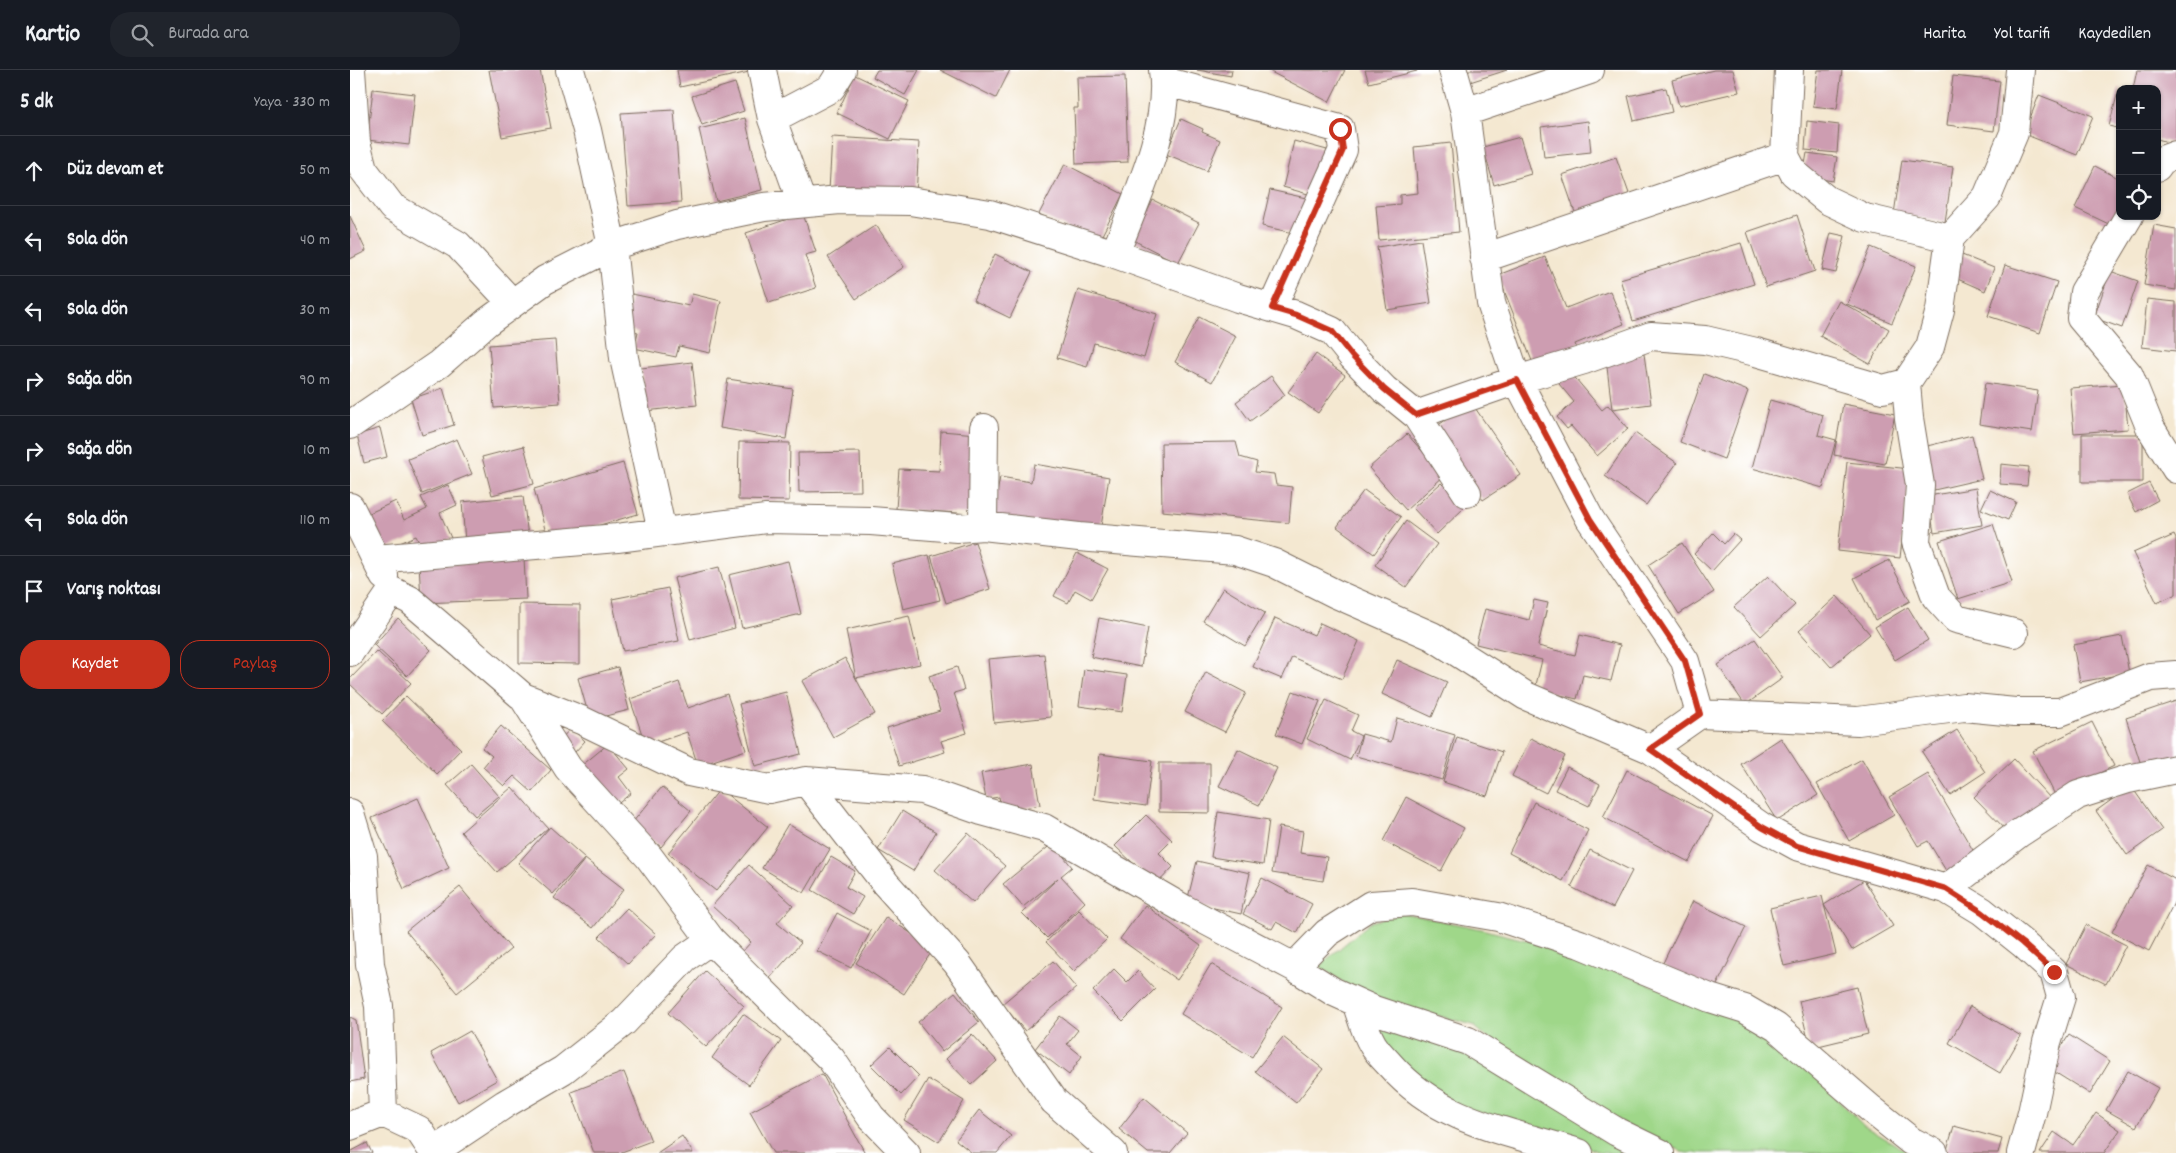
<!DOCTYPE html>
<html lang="tr">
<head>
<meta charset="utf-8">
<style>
	:root { --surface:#171b24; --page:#20242c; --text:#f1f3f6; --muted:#9ea1a6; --line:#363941; --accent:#c8321e }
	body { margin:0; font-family:Dekko,sans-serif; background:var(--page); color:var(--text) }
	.controls { position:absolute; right:15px; top:15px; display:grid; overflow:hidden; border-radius:10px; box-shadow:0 1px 4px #0004 }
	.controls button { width:45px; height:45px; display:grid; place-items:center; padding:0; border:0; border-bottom:1px solid var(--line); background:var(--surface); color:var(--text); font:25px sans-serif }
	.stop { position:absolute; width:15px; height:15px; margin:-11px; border:4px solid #c8321e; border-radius:50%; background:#fff }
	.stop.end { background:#c8321e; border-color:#fff; box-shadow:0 1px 5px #0008 }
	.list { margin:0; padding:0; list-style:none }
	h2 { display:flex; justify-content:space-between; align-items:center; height:65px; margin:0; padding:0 20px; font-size:21px }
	h2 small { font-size:16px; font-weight:400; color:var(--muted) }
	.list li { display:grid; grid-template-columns:32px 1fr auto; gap:15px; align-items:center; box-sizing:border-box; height:70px; padding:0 20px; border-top:1px solid var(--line) }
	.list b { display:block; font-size:19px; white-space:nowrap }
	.list em { font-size:16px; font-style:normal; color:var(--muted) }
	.actions { display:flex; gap:10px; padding:15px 20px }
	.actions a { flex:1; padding:11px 0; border:1px solid var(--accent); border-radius:20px; text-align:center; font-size:18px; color:var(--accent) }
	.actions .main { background:var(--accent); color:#fff }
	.icon { flex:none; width:28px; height:28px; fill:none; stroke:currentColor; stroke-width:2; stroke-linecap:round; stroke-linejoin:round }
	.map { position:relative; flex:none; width:1826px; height:1083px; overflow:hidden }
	header { display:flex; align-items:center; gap:30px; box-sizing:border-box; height:70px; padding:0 25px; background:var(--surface); border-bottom:1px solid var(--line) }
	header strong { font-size:24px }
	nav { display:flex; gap:28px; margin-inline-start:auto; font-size:18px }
	.search { width:350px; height:45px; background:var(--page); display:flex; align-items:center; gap:12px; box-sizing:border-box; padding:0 18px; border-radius:20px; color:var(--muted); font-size:19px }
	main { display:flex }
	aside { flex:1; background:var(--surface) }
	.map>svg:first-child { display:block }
	.green { fill:#9fd789; stroke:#6d8054 }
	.building { fill:#cd9db1 }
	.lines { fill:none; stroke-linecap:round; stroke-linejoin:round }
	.minor-casing { stroke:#7c6c5d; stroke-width:30 }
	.minor { stroke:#fff; stroke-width:28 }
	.route { stroke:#c8321e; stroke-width:6 }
</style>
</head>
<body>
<header>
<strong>Kartio</strong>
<div class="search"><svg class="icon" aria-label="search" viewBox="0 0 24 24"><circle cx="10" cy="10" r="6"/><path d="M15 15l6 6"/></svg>Burada ara</div>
<nav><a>Harita</a><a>Yol tarifi</a><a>Kaydedilen</a></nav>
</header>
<main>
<aside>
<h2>5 dk<small>Yaya · 330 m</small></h2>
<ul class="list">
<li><svg class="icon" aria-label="ahead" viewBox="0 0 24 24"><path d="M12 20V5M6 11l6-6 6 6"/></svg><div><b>Düz devam et</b></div><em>50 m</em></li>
<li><svg class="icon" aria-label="left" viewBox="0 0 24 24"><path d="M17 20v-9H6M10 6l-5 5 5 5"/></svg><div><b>Sola dön</b></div><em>40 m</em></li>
<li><svg class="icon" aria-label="left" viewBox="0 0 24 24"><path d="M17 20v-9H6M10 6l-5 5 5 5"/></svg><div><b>Sola dön</b></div><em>30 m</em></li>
<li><svg class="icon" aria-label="right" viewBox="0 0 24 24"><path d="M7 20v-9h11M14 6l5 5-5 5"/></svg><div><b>Sağa dön</b></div><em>90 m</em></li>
<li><svg class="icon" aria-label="right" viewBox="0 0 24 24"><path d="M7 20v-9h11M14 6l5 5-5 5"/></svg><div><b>Sağa dön</b></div><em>10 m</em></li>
<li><svg class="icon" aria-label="left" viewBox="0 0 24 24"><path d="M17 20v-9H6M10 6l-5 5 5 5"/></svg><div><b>Sola dön</b></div><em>110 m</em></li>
<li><svg class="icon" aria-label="arrive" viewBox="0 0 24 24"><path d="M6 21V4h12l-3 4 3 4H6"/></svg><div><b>Varış noktası</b></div></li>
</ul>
<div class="actions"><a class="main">Kaydet</a><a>Paylaş</a></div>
</aside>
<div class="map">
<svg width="1826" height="1083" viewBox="0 0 1826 1083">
	<rect width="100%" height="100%" fill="#fff"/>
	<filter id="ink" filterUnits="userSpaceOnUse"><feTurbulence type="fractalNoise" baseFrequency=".02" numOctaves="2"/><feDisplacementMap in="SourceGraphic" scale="10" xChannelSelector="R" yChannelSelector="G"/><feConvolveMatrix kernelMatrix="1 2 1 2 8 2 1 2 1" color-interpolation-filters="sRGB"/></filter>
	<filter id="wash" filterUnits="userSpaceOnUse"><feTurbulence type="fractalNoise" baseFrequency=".0096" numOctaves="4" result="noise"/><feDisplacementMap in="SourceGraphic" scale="20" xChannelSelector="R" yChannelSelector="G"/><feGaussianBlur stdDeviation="1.12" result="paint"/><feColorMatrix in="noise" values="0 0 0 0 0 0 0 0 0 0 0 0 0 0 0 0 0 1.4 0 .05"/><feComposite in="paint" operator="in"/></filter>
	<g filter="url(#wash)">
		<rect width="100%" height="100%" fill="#f4e8d1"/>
		<path class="green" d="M1053,843L1131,859L1200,876L1387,948L1461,1002L1514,1056L1560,1083H1336L1283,1059L1148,977L1123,955L1052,936L1005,920L969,896L1021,852Z
			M1027,956L1046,958L1125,983L1287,1083H1250L1208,1062L1100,1035L1046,991Z"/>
		<g id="blocks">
			<path class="building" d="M139,0H190L201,58L152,67Z
				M327,0H398L399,2L330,17Z
				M527,0H569L555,25L523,7Z
				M590,0H660L646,28Z
				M847,0H882L881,6Z
				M917,0H995L979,32Z
				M1015,0H1067V1L1019,13Z
				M1116,0H1157L1120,12Z
				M1364,0H1383L1389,22L1329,36L1322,10Z
				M1468,0H1492L1487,39L1463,36Z
				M1787,0H1826V74L1807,69V19H1783Z
				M505,5L559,31L540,69L487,43Z
				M775,6L778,92L726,94L724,38H728L727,7Z
				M1603,6L1650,11L1644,61L1597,55Z
				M385,13L394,41L352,55L342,26Z
				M1316,18L1322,42L1284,51L1278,26Z
				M1769,18H1770V59L1759,56Z
				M23,19L65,24L59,75L17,70Z
				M1689,25L1743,46L1727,85L1674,64Z
				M324,40L331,132L278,136L271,43Z
				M395,48L412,120L366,131L349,59Z
				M831,49L853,59L852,62L870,70L857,101L816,84Z
				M1238,51L1241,82L1194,87L1191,57Z
				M1457,51L1489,55L1487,83L1455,80Z
				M482,67L569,72L566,127L479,121Z
				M1170,67L1181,104L1144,115L1133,77Z
				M944,71L977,80L965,126L933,117Z
				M1101,73L1109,162L1029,170L1026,136L1050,134V125L1068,123L1064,77Z
				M1457,83L1487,87L1483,111L1453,106Z
				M1266,87L1282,132L1228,151L1212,105Z
				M1552,90L1603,97L1595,152L1544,144Z
				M715,94L773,124L748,173L689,144Z
				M1745,96L1770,109V146L1765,157L1725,138Z
				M920,120L956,128L948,164L912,156Z
				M803,130L849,153L828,193L783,170Z
				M453,144L466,182L455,185L466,218L419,233L396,163Z
				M1447,145L1465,201L1416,217L1397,162Z
				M0,146L16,181L0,189Z
				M526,155L554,197L506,229L478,187Z
				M1804,155L1826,159V220L1794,215Z
				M1481,163L1495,166L1486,203L1472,200Z
				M1071,170L1081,233L1037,240L1027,177Z
				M1391,173L1404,214L1283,251L1270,209Z
				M1521,177L1566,196L1542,253L1497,234Z
				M645,184L682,202L660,248L623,230Z
				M1612,185L1644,198L1635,221L1603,207Z
				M1195,187L1216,238L1260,221L1274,254L1225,274L1229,284L1186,301L1148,205Z
				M1655,195L1707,212L1690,263L1638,246Z
				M1760,201L1788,211L1772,258L1744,248Z
				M728,220L807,244L794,288L744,273L737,297L707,288Z
				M282,224L339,236L342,224L371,231L360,283L329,276L326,287L284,278L288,262L274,259Z
				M1797,229L1826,232V281L1792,277Z
				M1489,231L1539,259L1520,294L1470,266Z
				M849,247L886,266L862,312L825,292Z
				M205,270L210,333L144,338L139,275Z
				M966,284L995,305L968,343L938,322Z
				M1294,284L1301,334L1262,339L1256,289Z
				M342,292L347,335L296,341L291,298Z
				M1221,303L1252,340L1258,335L1278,359L1247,386L1221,356L1217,359L1207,347L1224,332L1209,314Z
				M1354,304L1398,321L1374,389L1330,372Z
				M921,306L935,325L900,351L886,332Z
				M378,309L443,319L436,369L370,358Z
				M1635,313L1688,321L1682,362L1629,354Z
				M1774,314L1778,359L1724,363L1720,318Z
				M93,318L104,355L72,365L61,329Z
				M1420,330L1473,345L1468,365L1486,370L1473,418L1402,398Z
				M1121,332L1171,405L1133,430L1083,359Z
				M1493,334L1545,344L1535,394L1484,385Z
				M30,358L37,387L14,393L7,365Z
				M591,361L627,364L622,444L546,439L549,399L589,401Z
				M1285,363L1327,393L1296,435L1255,406Z
				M1057,364L1094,406L1056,440L1019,398Z
				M1732,364H1793V412H1732Z
				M1622,365L1632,409L1584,420L1573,377Z
				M107,369L122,404L72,424L58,389Z
				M389,372L440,373L439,431L388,430Z
				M886,372L890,387L907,392L905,402L924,404L926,415L942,417L939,453L812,441L811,373Z
				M174,376L184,414L142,425L132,387Z
				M510,382L511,421L449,422L448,383Z
				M1497,392L1560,399L1550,488L1488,481Z
				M273,393L288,444L198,470L184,419Z
				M684,394L759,407L750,463L643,446L650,407L681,412Z
				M1651,394L1679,397L1677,416L1650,414Z
				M1091,413L1115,437L1087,464L1063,438Z
				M1799,413L1808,430L1786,442L1777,424Z
				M98,415L107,435L90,443L101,468L73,481L66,466L31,481L15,445L46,431L54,450L77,439L71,427Z
				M1626,418L1632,455L1584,463L1578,426Z
				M1014,420L1051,447L1024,484L987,457Z
				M1640,420L1666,432L1658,450L1631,439Z
				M173,426L178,467L115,473L112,432Z
				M1056,451L1087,474L1056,517L1025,495Z
				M1643,454L1662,512L1608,529L1589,471Z
				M1363,463L1374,474L1383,464L1390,470L1362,501L1344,484Z
				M1824,465L1826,469V524L1807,533L1783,483Z
				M625,472L640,519L596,533L581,486Z
				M1332,473L1364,522L1329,544L1298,495Z
				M727,483L758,499L741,529L725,520L718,533L704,526Z
				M579,485L590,530L553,539L542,494Z
				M174,487L176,529L71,533L69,491Z
				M1539,490L1560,531L1525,550L1504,508Z
				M438,491L451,544L392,558L379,505Z
				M369,497L385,558L340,570L324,508Z
				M1418,506L1445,535L1411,566L1384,537Z
				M318,518L329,571L273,581L262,529Z
				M873,518L915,543L895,576L853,551Z
				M1487,526L1520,564L1481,597L1449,561Z
				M1184,530L1198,533L1188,576L1225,585L1230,565L1270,575L1261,611L1233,605L1227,629L1185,619L1192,590L1126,574L1135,539L1179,550Z
				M169,534L230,535V594L169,593Z
				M1558,537L1578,570L1545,590L1525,557Z
				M559,546L570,594L506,608L496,560Z
				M48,548L81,580L57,606L24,575Z
				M749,548L798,558L791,597L741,587Z
				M925,548L964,565L970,553L1009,571L992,609L942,587L932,609L903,597Z
				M1772,566L1779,603L1730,612L1723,575Z
				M1405,569L1433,608L1395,635L1368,595Z
				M27,581L61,613L32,644L0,614V609Z
				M694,584L701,647L644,653L638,589Z
				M495,588L525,644L483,667L452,611Z
				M1047,590L1097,612L1082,647L1032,624Z
				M268,597L279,640L240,650L228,608Z
				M607,597L614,620L604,623L617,663L591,671L595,682L549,696L537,658L590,641L579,606Z
				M734,599L777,605L772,642L729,636Z
				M856,602L896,623L875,662L835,642Z
				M329,612L338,638L377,624L396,680L348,696L337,662L296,676L280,629Z
				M943,621L970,631L952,674L926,664Z
				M436,622L451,684L405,696L389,634Z
				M56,626L111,679L87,704L32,651Z
				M976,630L1008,645L1001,661L1011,666L1000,690L957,669Z
				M1826,631V690L1793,701L1776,648Z
				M1047,648L1105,665L1092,710L1006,686L1012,664L1041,672Z
				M1742,652L1764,696L1705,725L1683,681Z
				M151,656L201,700L182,722L164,706L154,716L133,697L142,686L132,678Z
				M221,658L235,671L224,683L210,670Z
				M1607,660L1635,702L1600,725L1572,682Z
				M1107,667L1152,682L1137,726L1093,712Z
				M1181,668L1215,686L1196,723L1162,706Z
				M1431,668L1468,725L1427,751L1391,694Z
				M258,674L279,699L269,707L281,723L264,737L230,697Z
				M888,679L927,698L909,735L869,716Z
				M750,684L802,691L796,736L744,729Z
				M1512,689L1544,745L1499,771L1467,714Z
				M1664,689L1701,729L1662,766L1624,727Z
				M809,693H860V743L809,742Z
				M121,694L149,726L125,746L97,715Z
				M683,694L690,735L652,742L649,727L636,729L631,703Z
				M1217,697L1250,714L1239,736L1205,720Z
				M1277,700L1363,746L1339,792L1253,747Z
				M1578,704L1627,787L1598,804L1578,771L1568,776L1539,727Z
				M1781,716L1812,760L1777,785L1746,741Z
				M162,717L198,758L147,802L111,762Z
				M312,717L341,741L311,777L282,753Z
				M370,719L418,757L366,821L318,783Z
				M1056,727L1114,758L1091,801L1033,771Z
				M68,728L99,798L54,819L22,748Z
				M1184,732L1238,760L1213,811L1159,783Z
				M552,741L586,762L563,801L528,780Z
				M868,742L919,750L913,795L861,787Z
				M796,745L822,770L809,783L823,797L806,815L765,776Z
				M438,754L480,779L454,823L412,798Z
				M200,757L235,788L203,824L168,793Z
				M929,757L953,761L950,783L977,787L973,811L922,803Z
				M618,763L655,796L623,833L585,800Z
				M703,773L722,797L711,806L735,832L697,868L672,843L708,808L673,837L653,814Z
				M1240,780L1282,801L1263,838L1221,817Z
				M481,787L505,801L496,817L513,827L503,844L462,820Z
				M235,789L274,819L243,858L204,828Z
				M847,791L900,803L891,844L837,832Z
				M399,795L443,835L427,853L451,873L419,909L391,883L401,872L362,836Z
				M1798,795L1826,810V829L1799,881L1762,862Z
				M912,808L962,834L947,863L926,852L922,859L893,844Z
				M1514,810L1543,856L1502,880L1474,835Z
				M110,817L161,879L107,923L56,861Z
				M1472,826L1486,884L1434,896L1420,838Z
				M1343,831L1396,857L1364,921L1312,895Z
				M795,835L851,876L827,910L770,869Z
				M277,838L306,864L278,894L249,867Z
				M729,840L757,869L724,901L696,872Z
				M487,843L521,861L501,898L467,881Z
				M536,847L584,878L554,924L506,893Z
				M1736,855L1776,875L1756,914L1716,894Z
				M703,891L726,918L675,961L652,934Z
				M861,894L932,937L902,987L831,944Z
				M764,899L777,912L788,901L805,919L773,951L743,921Z
				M355,901L394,936L356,977L318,943Z
				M1507,917L1518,964L1460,978L1449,931Z
				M605,922L629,952L592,982L568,952Z
				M1620,936L1671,966L1650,1003L1599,973Z
				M393,944L431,971L399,1015L362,988Z
				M710,946L728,960L717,974L732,986L719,1005L685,979Z
				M0,947L6,950L14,1009L0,1012Z
				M120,961L147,1010L108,1032L81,983Z
				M622,964L647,991L621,1015L596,989Z
				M1719,965L1760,991L1740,1024L1698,998Z
				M933,967L973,999L946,1033L905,1001Z
				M540,977L569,1006L551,1025L521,995Z
				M1778,1001L1808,1018L1786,1057L1756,1040Z
				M274,1002L301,1071L269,1083H244L221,1022Z
				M472,1004L515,1083H423L400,1042Z
				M578,1009L614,1031L589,1072L554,1050Z
				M794,1027L837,1063L820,1083H798L769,1059Z
				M629,1040L661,1066L647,1083H622L606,1070Z
				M1746,1043L1770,1060L1754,1083H1690L1704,1062L1723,1075Z
				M1604,1056L1652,1069L1648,1083H1596Z
				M332,1066L343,1083H307Z
				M17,1073L22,1083H0V1082Z"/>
		</g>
	</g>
	<g filter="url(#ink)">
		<use href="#blocks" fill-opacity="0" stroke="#7c6c5d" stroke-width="1"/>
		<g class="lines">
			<g class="minor-casing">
				<path id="minor" d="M1,0L6,72L13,99L42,137L108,175L162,233
					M220,0L237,60L262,176L274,288L312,462
					M412,0L422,49L452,133
					M1103,0L1115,42L1141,233L1167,310L1240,449L1335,591L1350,644
					M1439,0L1435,86L1444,103L1477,130L1515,148L1600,168
					M814,11L990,59L993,80L922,238
					M1115,42L1240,0
					M422,49L481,18L492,0
					M1807,97L1812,90L1826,85
					M1779,146L1734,222L1731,248L1779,305L1800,357L1826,399
					M765,184C785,130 821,58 813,0
					M1134,188L1435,86
					M1556,313L1559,348L1570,415L1566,472L1586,527L1606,549L1664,563
					M1066,345L1167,310L1234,290L1301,266L1355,270L1406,282L1533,319L1556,313L1580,277L1590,240L1600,168L1637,127L1664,63L1670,0
					M0,355L89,294L137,252L195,210L262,176L327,155L414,137L490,130L560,131L640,144L765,184L888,228L946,245L982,261L1002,286L1034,319L1066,345L1117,423
					M0,437L34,506
					M633,456L634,358
					M26,489L267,468L416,449L521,451L607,458L633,456L729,467L885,480L924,493L986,524L1082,566L1176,626L1300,679L1412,757L1447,776L1596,819L1632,841L1672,873L1704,902L1711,927L1697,972L1682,1043L1671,1083
					M0,582L42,521L60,530L173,627L231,650L339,702L419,719L456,711L572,720L632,741L694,758L834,839L944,897L984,922L1024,940L1118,971L1267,1062L1310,1083
					M173,627L218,698L299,787L361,870L481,989L521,1047L556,1083
					M1300,679L1350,644L1508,651L1614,637L1665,642H1710L1800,607L1826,605
					M456,711L536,814L607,893L704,1031L763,1083
					M0,743L13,786L20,894L29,936L33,1043
					M1596,819L1668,764L1728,725L1778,709L1826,699
					M944,897L977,863L1021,835L1062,832L1148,847L1230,874L1360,928L1395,939L1426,957L1521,1039L1561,1071L1584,1083
					M1006,932C1011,946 1015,962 1023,975C1027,982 1034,988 1040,995C1091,1053 1159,1061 1229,1083
					M0,1056L33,1043L69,1060L84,1083
					M83,1082L155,1034L213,1000L274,952L335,888L361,870"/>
			</g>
			<use href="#minor" class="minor"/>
		</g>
	</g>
	<g class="lines" filter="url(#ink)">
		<path class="route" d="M990,59L993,80L922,238L946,245L982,261L1002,286L1034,319L1066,345L1167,310L1240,449L1335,591L1350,644L1300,679L1412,757L1447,776L1596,819L1632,842L1672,873L1704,902"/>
	</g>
</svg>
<div class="controls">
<button>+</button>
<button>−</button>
<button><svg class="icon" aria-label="locate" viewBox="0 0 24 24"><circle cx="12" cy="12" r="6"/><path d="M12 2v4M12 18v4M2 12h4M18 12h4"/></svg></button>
</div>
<div class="stop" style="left:990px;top:59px"></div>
<div class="stop end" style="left:1704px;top:902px"></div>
</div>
</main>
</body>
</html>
